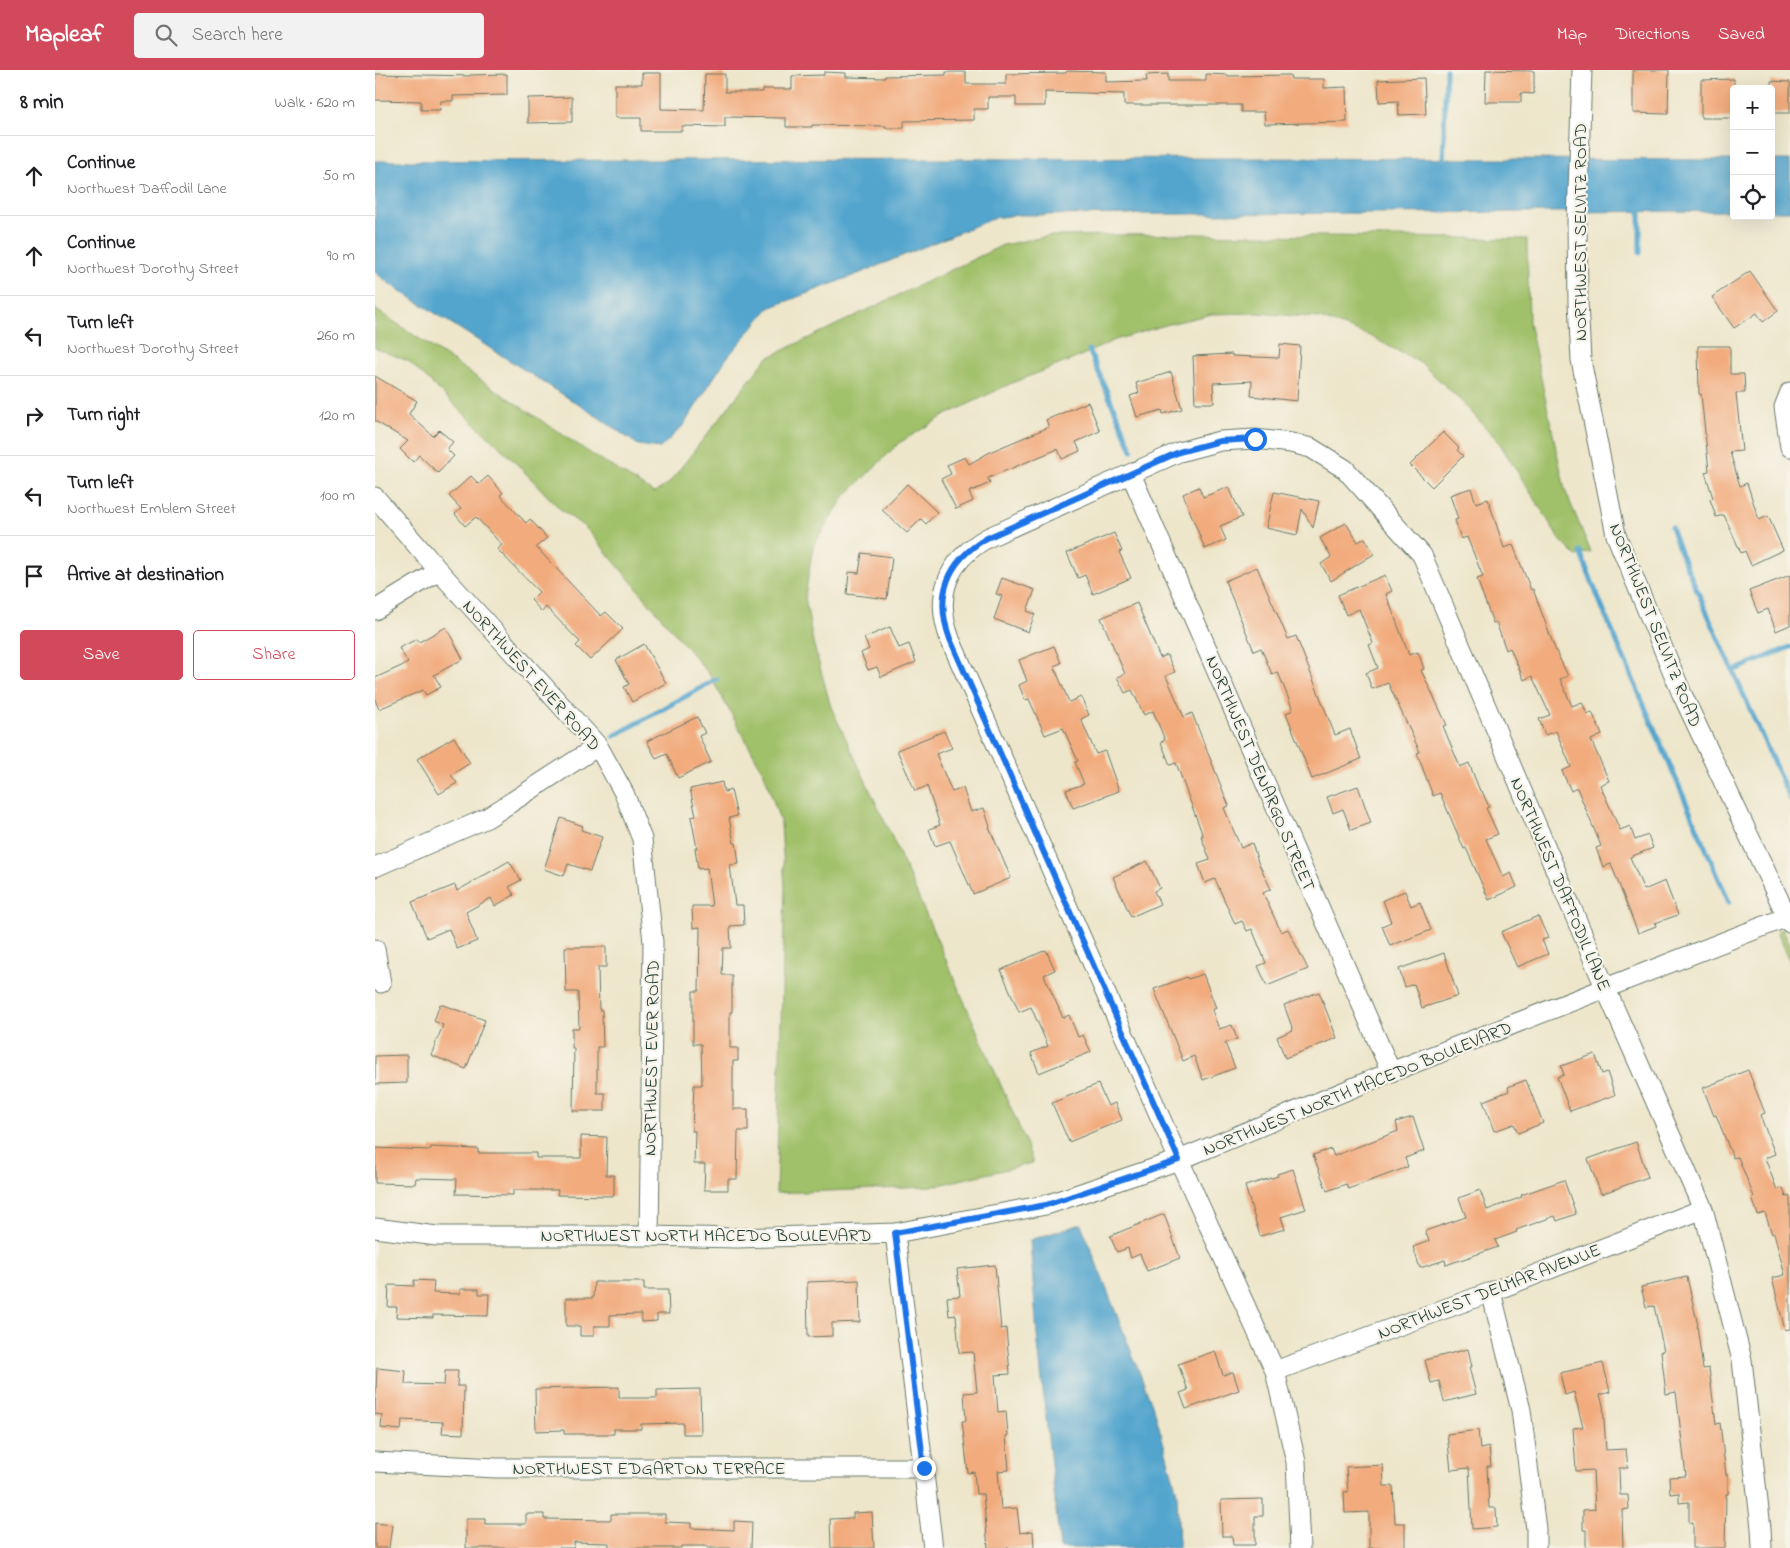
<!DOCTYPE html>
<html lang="en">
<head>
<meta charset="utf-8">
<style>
	:root { --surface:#fff; --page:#f2f2f2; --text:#202124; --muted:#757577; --line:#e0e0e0; --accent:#d1495b }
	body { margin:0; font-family:"Indie Flower",sans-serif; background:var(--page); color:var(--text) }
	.controls { position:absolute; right:15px; top:15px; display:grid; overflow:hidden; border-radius:5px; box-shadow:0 5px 20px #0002 }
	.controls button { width:45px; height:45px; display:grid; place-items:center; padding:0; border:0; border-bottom:1px solid var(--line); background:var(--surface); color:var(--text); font:25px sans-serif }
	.stop { position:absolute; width:15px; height:15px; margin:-11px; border:4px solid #1a73e8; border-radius:50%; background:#fff }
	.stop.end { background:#1a73e8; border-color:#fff; box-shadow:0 1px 5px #0008 }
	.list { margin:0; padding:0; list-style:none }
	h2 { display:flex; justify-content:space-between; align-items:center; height:65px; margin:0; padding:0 20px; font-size:21px }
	h2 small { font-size:16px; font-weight:400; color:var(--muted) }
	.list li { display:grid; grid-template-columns:32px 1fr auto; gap:15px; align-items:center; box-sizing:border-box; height:80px; padding:0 20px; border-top:1px solid var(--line) }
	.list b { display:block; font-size:19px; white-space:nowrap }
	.list p { margin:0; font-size:16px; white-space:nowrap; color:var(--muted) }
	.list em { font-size:16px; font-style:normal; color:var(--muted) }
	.actions { display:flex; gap:10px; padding:15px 20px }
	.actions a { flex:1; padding:11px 0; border:1px solid var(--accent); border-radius:5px; text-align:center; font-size:18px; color:var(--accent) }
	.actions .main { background:var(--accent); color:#fff }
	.icon { flex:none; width:28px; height:28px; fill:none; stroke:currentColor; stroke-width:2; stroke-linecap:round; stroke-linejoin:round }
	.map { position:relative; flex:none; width:1415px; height:1478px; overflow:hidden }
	header { display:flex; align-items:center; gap:30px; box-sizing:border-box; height:70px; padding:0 25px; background:var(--accent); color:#fff }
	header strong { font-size:24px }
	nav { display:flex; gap:28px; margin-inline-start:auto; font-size:18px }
	.search { width:350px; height:45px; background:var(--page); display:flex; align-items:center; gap:12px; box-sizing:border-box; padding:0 18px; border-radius:5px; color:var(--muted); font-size:19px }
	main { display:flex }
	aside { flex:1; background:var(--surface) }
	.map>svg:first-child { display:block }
	.green { fill:#a0c069; stroke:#607e4e }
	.water { fill:#52a5ce; stroke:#387181 }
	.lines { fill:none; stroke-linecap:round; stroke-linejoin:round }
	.stream { stroke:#52a5ce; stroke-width:5 }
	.building { fill:#f2ab7d }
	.minor-casing { stroke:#677869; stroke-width:21 }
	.minor { stroke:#fff; stroke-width:19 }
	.route { stroke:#1a73e8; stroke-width:6 }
	.labels { text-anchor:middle; stroke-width:4.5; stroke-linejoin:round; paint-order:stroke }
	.street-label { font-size:18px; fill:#1f3d34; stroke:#f7f3e8 }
</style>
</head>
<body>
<header>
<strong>Mapleaf</strong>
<div class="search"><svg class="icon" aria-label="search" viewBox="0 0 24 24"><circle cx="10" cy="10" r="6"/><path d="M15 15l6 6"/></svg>Search here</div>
<nav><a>Map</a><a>Directions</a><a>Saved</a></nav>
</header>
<main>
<aside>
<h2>8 min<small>Walk · 620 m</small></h2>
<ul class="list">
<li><svg class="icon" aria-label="ahead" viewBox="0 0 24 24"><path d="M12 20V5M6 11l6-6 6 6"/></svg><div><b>Continue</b><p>Northwest Daffodil Lane</p></div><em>50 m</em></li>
<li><svg class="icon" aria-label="ahead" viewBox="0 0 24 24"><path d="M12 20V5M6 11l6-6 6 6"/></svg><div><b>Continue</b><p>Northwest Dorothy Street</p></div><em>90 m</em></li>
<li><svg class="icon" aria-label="left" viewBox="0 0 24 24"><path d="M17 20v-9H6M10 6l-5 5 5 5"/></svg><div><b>Turn left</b><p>Northwest Dorothy Street</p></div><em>260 m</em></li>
<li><svg class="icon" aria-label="right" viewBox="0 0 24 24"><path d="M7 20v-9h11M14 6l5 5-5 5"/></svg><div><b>Turn right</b></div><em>120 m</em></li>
<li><svg class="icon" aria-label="left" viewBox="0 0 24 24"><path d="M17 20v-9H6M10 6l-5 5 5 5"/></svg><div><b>Turn left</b><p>Northwest Emblem Street</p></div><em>100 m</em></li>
<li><svg class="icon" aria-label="arrive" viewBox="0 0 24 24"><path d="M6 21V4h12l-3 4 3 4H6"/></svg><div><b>Arrive at destination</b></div></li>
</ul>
<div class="actions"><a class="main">Save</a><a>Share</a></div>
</aside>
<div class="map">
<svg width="1415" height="1478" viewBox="0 0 1415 1478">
	<rect width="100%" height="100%" fill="#f7f3e8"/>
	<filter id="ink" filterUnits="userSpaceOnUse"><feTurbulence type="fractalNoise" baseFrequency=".02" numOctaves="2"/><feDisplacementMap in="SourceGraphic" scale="10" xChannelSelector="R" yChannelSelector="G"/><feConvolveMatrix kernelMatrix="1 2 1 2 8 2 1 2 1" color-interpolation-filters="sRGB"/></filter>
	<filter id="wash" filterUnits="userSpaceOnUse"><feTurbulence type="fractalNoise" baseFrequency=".0096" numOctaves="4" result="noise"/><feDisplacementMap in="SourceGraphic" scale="20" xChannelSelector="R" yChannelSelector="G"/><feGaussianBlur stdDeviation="1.12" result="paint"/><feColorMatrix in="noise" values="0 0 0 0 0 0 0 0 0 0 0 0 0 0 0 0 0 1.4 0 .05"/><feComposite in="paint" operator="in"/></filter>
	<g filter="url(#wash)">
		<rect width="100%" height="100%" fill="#ede6cb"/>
		<path class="green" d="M818,164L1152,169L1154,252L1190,420L1216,482L1201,486L1186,471L1123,371L1086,331L1047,294L995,266L945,248L883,243L837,244L794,254L740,270L699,289L637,313L567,347L524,373L469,427L438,476L430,527L438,572L456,637L517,767L650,1070L658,1093L555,1117L401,1123L410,818L406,754L389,703L334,604L211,458L186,440L136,388L33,291L0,278V239L218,385L279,423L293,414L392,288L628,175L674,166Z
			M1408,859L1415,874V892L1402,861Z"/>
		<path class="water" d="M866,88L1359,90V141L640,145L619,148L488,202L394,238L351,289L308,356L285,378L263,375L223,347L16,215L0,202V91Z
			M1396,90H1415V141H1396Z
			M706,1154L780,1342L802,1422L804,1478H685L662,1265L655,1170Z"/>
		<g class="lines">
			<path class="stream" d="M1068,94L1071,0
				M1265,183V142
				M714,280L757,380
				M1296,457L1305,482L1415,729
				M1205,482L1229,542L1354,832
				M1358,601L1415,577
				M239,666L342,609"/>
		</g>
		<g id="blocks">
			<path class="building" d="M1111,0L1159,1V24L1146,23V32H1110Z
				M1258,0H1294L1293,44L1258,43Z
				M692,1L731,2V12L772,11L771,5L793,4V11H831V4L853,5V6L915,5L916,9H949V18L971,17L972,52L890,54L889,42H866V35H749V24L670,22V36H641V27H613V39H599V50L529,51V58H511V56L437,55V57H411V48L350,47V57L307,56V61H266V48H240V14H267V3H286V39L329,40L330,4H350V22H388V19H417V6L449,5V2L471,3V7L510,8V6L571,5V2H591V14H631V4L691,3Z
				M0,4L95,6V5L132,4V25L78,26V31H66L65,40H46V31L0,30Z
				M1049,8L1051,44L1024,45L1023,31L1004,32L1003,10Z
				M1359,9V48H1326V10Z
				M1396,11L1415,12V43H1396Z
				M197,27V52L153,53V28Z
				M1375,201L1403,241L1388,252L1382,243L1359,258L1337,227Z
				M905,274L925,276L922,331L876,326L877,311L838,313L839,333H820L818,286L857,284V286L904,288Z
				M1323,276H1355V304H1369L1370,323H1361L1367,381L1355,382L1365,416L1372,413L1384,450L1393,446L1408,480L1376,495L1370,481L1366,483L1349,445L1341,447L1335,429L1338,428L1330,402L1334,401L1326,324H1324Z
				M796,302L807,339L788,344L787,340L762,347L755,326L764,323L761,313Z
				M0,306L42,331L34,344L58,366L64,360L78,372L72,379L79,386L63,403L44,385L38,392L25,379L33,371L0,351Z
				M713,332L725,361L701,372L705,381L687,389L683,379L613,408L615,413L594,422L598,431L581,439L566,409L576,404L572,395L590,387L594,394L617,381L674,357L671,350Z
				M1068,362L1084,378L1082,380L1088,386L1057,417L1035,395Z
				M96,406L104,414L113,406L128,423L125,425L151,453L155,449L172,468L161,477L226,546L231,542L248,559L215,590L201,576L205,572L171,537L167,542L156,530L164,522L122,479L127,475L101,447L90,456L80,444L86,439L74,426Z
				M532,414L562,442L551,454L546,449L532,463L507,440Z
				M824,417L828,427L854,417L867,447L845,456L851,470L830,479L808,424Z
				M1096,418L1101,433L1113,429L1129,478L1138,475L1156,520L1158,519L1180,579L1193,606L1185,609L1197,636L1207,632L1212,644L1217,642L1227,665L1216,670L1234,711L1225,715L1245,760L1255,756L1260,770L1273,765L1278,778L1255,787L1269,820L1290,811L1303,845L1280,853L1281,856L1263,863L1236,794L1228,797L1221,778L1226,776L1202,718L1196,721L1187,701L1196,697L1181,661L1170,665L1164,649L1175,645L1157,606L1149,610L1135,578L1131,580L1121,552L1118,553L1102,509L1108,507L1092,467L1086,469L1080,450L1083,449L1075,425Z
				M899,422L944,431L938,458L927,439L922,465L891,458Z
				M971,453L983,472L990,468L999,484L956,511L946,494L956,487L945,468Z
				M739,463L747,481L744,482L756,508L718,524L710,505L703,508L692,483Z
				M487,483L517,487L512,529L472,524L474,502L484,503Z
				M882,497L913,569L921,566L960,665L975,659L986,689L937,709L911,643L918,640L903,602L897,604L886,578L879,581L850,511Z
				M1010,505L1017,521L1011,524L1034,585L1043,582L1049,599L1046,600L1072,655L1068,656L1085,697L1094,693L1105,721H1107L1114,737L1111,738L1123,764L1111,769L1128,807L1136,803L1142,817L1114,830L1091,778L1089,779L1065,723L1058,726L1042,683L1045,682L1013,613L997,619L991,603L1003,598L994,575L998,573L984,539L971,545L963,525Z
				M1415,505V555L1401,561L1393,539L1383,543L1374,521Z
				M627,508L660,520L652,541L660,544L653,562L619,549L627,526L621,524Z
				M762,533L785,588L792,585L800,602L791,606L809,647L817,643L854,736L849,738L866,778L877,773L883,792L896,819L888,823L906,862L913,859L933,899L892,916L883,896L891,893L877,859L872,861L867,851L860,854L840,809L830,813L823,794L835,790L826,766H828L801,693L795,695L786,672L790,670L778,641L769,645L757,620L750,623L742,607L750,604L726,548Z
				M71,557L88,589L59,605L66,617L51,625L48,620L4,639L0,630V608L33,593L24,578L42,569L44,572Z
				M515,557L524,578L534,574L541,592L506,607L502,597L493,600L486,583L494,579L489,568Z
				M269,574L291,613L257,632L249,617L254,614L241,590Z
				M679,576L686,593L679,596L694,632L706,627L714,645L706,649L721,684L730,681L744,721L698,738L691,720L709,714L700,692L703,691L688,658L670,665L654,629L650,630L644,615L652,611L644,590Z
				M322,647L330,663L324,666L336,692L303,708L292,684L281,689L272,671Z
				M569,661L577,678L561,684L577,722L588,718L596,742L609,738L615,757H614L636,808L598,824L575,771L560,776L554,759L565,755L552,716L540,721L522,680Z
				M79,667L95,693L76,705L82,713L64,724L42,689Z
				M347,712L349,722L356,720L362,746L354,748L359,773H361L364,794L355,795L360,835H368L369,855L355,856L356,878H348L347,905H357V942H355V978H363V991H358V1039H373V1061H363L362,1109H353V1120H329L330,1094H319L320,1061H317L319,1015H327L326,974H318V921H324L325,857L318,858L317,836H337L332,798L323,799L320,778H322L316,747L321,746L315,719Z
				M983,716L996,753L976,760L968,739L958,743L952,727Z
				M186,748L208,756L206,760L227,767L215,801L193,794L189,806L169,799Z
				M134,791L146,810L134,817L139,825L120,836L116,828L91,842L102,871L82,879L74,859L52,868L37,832L80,815L82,821Z
				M772,791L785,818L779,821L785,834L756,847L738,807Z
				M1030,821L1036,836L1045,832L1056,860L1015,876L1007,856L1016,852L1008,830Z
				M1163,846L1173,868L1167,870L1173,884L1142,897L1126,862Z
				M190,877H231V897H223L224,940H227L228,977H222V1023H230V1041H198L199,978H197V958H204L203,922H191Z
				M671,880L680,900L669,905L688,948L694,945L703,967L708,965L716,982L664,1003L656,983L673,976L656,937L644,942L626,900Z
				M1069,883L1083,926L1047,938L1039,914L1030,917L1024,899Z
				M828,904L841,938L837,940L844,959L857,955L862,969L850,973L860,998L828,1010L819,986L808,991L779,919L812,907L813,909Z
				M944,922L962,968L910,988L902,967L918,960L909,935Z
				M65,934L110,950L91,999L56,985L68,955L59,951Z
				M1220,984L1227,1004L1232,1002L1240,1025L1195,1041L1182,1007L1189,1005L1186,996Z
				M32,985V1013L0,1014V986Z
				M1373,1000L1390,1043L1385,1045L1400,1084L1390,1088L1402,1120L1408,1118L1411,1127L1415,1126V1259L1410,1260L1397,1208L1410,1205L1399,1163L1397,1164L1390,1143L1383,1145L1377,1128L1379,1127L1363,1087L1358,1088L1347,1060L1341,1045L1339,1046L1328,1018Z
				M1151,1010L1168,1053L1143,1063L1139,1054L1119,1061L1108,1031L1134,1021L1133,1017Z
				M723,1014L733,1036L740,1033L747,1050L694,1072L677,1033Z
				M1038,1047L1049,1081L1030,1088L1033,1097L973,1119L971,1114L952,1121L938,1085L956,1079L959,1086L1023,1061L1021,1052Z
				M206,1066L232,1067L231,1105H239V1126L182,1125L183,1120H138V1125L81,1124L82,1109L41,1108L40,1114L0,1113V1078L55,1080L56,1077L103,1079V1083H161V1088H206Z
				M1261,1072L1273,1107L1226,1124L1213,1089Z
				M918,1099L931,1139L906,1147L910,1159L885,1166L870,1116L903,1106L902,1104Z
				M1189,1110L1201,1144L1182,1151L1180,1146L1141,1160L1142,1162L1120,1170L1123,1177L1071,1195L1070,1190L1045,1198L1038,1177L1054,1171L1050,1161L1091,1147L1084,1128L1105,1120L1112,1140L1147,1127L1146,1125Z
				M789,1144L805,1188L772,1201L765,1184L756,1188L753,1178L742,1182L735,1166Z
				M620,1195L626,1259L631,1258L635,1304L620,1305L623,1342L631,1341L633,1365L631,1366L634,1400L623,1401L626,1439L642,1438L645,1463L658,1461L659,1478H613L608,1424H601L599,1402L593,1403L587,1351H591L589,1323L602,1322L598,1282L584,1283L581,1245L574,1246L572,1227L585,1226L582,1199Z
				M1312,1207L1323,1256H1322L1328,1299L1334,1298L1341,1354L1345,1353L1351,1405H1353V1424H1351L1350,1478H1318V1453H1314V1432L1304,1433V1423L1295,1424L1294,1407L1311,1406L1301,1322L1291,1324L1286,1281H1289L1279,1236L1271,1237L1266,1217Z
				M39,1210L59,1211L58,1223L85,1224V1219H104V1224H114L113,1246L58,1245V1248L21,1247L22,1237H13L14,1215L39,1216Z
				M484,1210L485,1252L457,1253V1266L433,1267L432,1212Z
				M219,1212H269V1220H293L294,1244H282V1251L266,1252V1244L235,1245V1256H219V1266H205V1256H191V1228H218Z
				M1093,1279L1097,1297H1094L1101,1324L1069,1332L1064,1311L1056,1313L1050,1290Z
				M840,1281L848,1305L858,1302L864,1320L811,1339L805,1323L813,1320L803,1294Z
				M1228,1293L1235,1322L1225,1325L1228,1335L1231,1380L1251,1379L1253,1398H1244L1245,1425H1253L1254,1439L1247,1440L1248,1478H1211V1460H1208V1440L1220,1439L1218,1400L1201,1401L1198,1358L1208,1357L1199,1322L1190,1325L1185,1303Z
				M2,1298L31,1301L30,1314L69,1315L70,1301H83L82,1316H89L88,1364L67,1363L68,1352L27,1350L26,1360L6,1358L7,1345L0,1344Z
				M244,1317V1328H282V1320L325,1319L326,1364H308V1353L266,1354V1359H239V1364H189V1360L161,1361L160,1319Z
				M1103,1360L1105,1379L1114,1377L1116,1396H1112L1114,1438H1121L1122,1457L1097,1459L1094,1398L1076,1400L1072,1364Z
				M1008,1395L1009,1416H1018L1020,1453H1030V1478H994V1442L970,1443L969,1422H973L971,1397Z
				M888,1429V1446H880V1475H858L857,1466H847L846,1430Z
				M497,1442L499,1478H456L455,1449L478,1448V1443Z
				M151,1444H169V1449L236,1450V1444H290V1452L316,1453V1458L359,1460V1451L377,1452L376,1478H332V1476H306V1478H234V1473L199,1472V1478H91V1449H110V1454H151Z
				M0,1453L17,1455L14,1478H0Z"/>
		</g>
	</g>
	<g filter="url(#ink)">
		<use href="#blocks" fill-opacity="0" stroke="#677869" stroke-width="1"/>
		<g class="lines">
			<g class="minor-casing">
				<path id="minor" d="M1207,0L1202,153L1203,232L1206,290L1241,465L1307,624L1415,853
					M1415,322L1409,337L1415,377
					M756,404L1016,1002
					M0,427L64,501L223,676L249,723L267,769L278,872L274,1166
					M0,540L64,501
					M0,797L112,748L223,676
					M0,879L6,913
					M0,1158L62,1166H274L362,1168L520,1163L671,1135L804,1090L1016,1002L1415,846
					M520,1163L558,1478
					M1116,1222L1146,1340L1161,1459V1478
					M900,1301L1116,1222L1328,1139
					M0,1392L122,1398H549
					M925,1478L921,1392L900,1301L804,1090L575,569C559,526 572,491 612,468L804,382L845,371L880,369L916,373L936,378L970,399L1047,485L1230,917L1328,1139L1367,1290L1386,1458L1387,1478"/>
			</g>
			<use href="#minor" class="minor"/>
		</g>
	</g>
	<g class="lines" filter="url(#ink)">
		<path class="route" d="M549,1398L520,1163L671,1135L804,1090L575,569C559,526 572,491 612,468L804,382L845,371L880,369"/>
	</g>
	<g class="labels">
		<g class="street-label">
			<text transform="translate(1205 162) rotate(-90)" y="6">NORTHWEST SELVITZ ROAD</text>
			<text transform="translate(1281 555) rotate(68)" y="6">NORTHWEST SELVITZ ROAD</text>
			<text transform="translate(157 605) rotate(48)" y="6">NORTHWEST EVER ROAD</text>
			<text transform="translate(886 703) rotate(67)" y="6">NORTHWEST DENARGO STREET</text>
			<text transform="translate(1186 814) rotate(67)" y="6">NORTHWEST DAFFODIL LANE</text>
			<text transform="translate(276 988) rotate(-89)" y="6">NORTHWEST EVER ROAD</text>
			<text transform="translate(982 1018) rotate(-22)" y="6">NORTHWEST NORTH MACEDO BOULEVARD</text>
			<text x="331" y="1171">NORTHWEST NORTH MACEDO BOULEVARD</text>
			<text transform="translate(1114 1221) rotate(-21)" y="6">NORTHWEST DELMAR AVENUE</text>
			<text x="274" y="1404">NORTHWEST EDGARTON TERRACE</text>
		</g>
	</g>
</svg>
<div class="controls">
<button>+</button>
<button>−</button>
<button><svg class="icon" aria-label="locate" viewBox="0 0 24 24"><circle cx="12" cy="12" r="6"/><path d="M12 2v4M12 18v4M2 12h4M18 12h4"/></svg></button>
</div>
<div class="stop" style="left:880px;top:369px"></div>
<div class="stop end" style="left:549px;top:1398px"></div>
</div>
</main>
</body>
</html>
